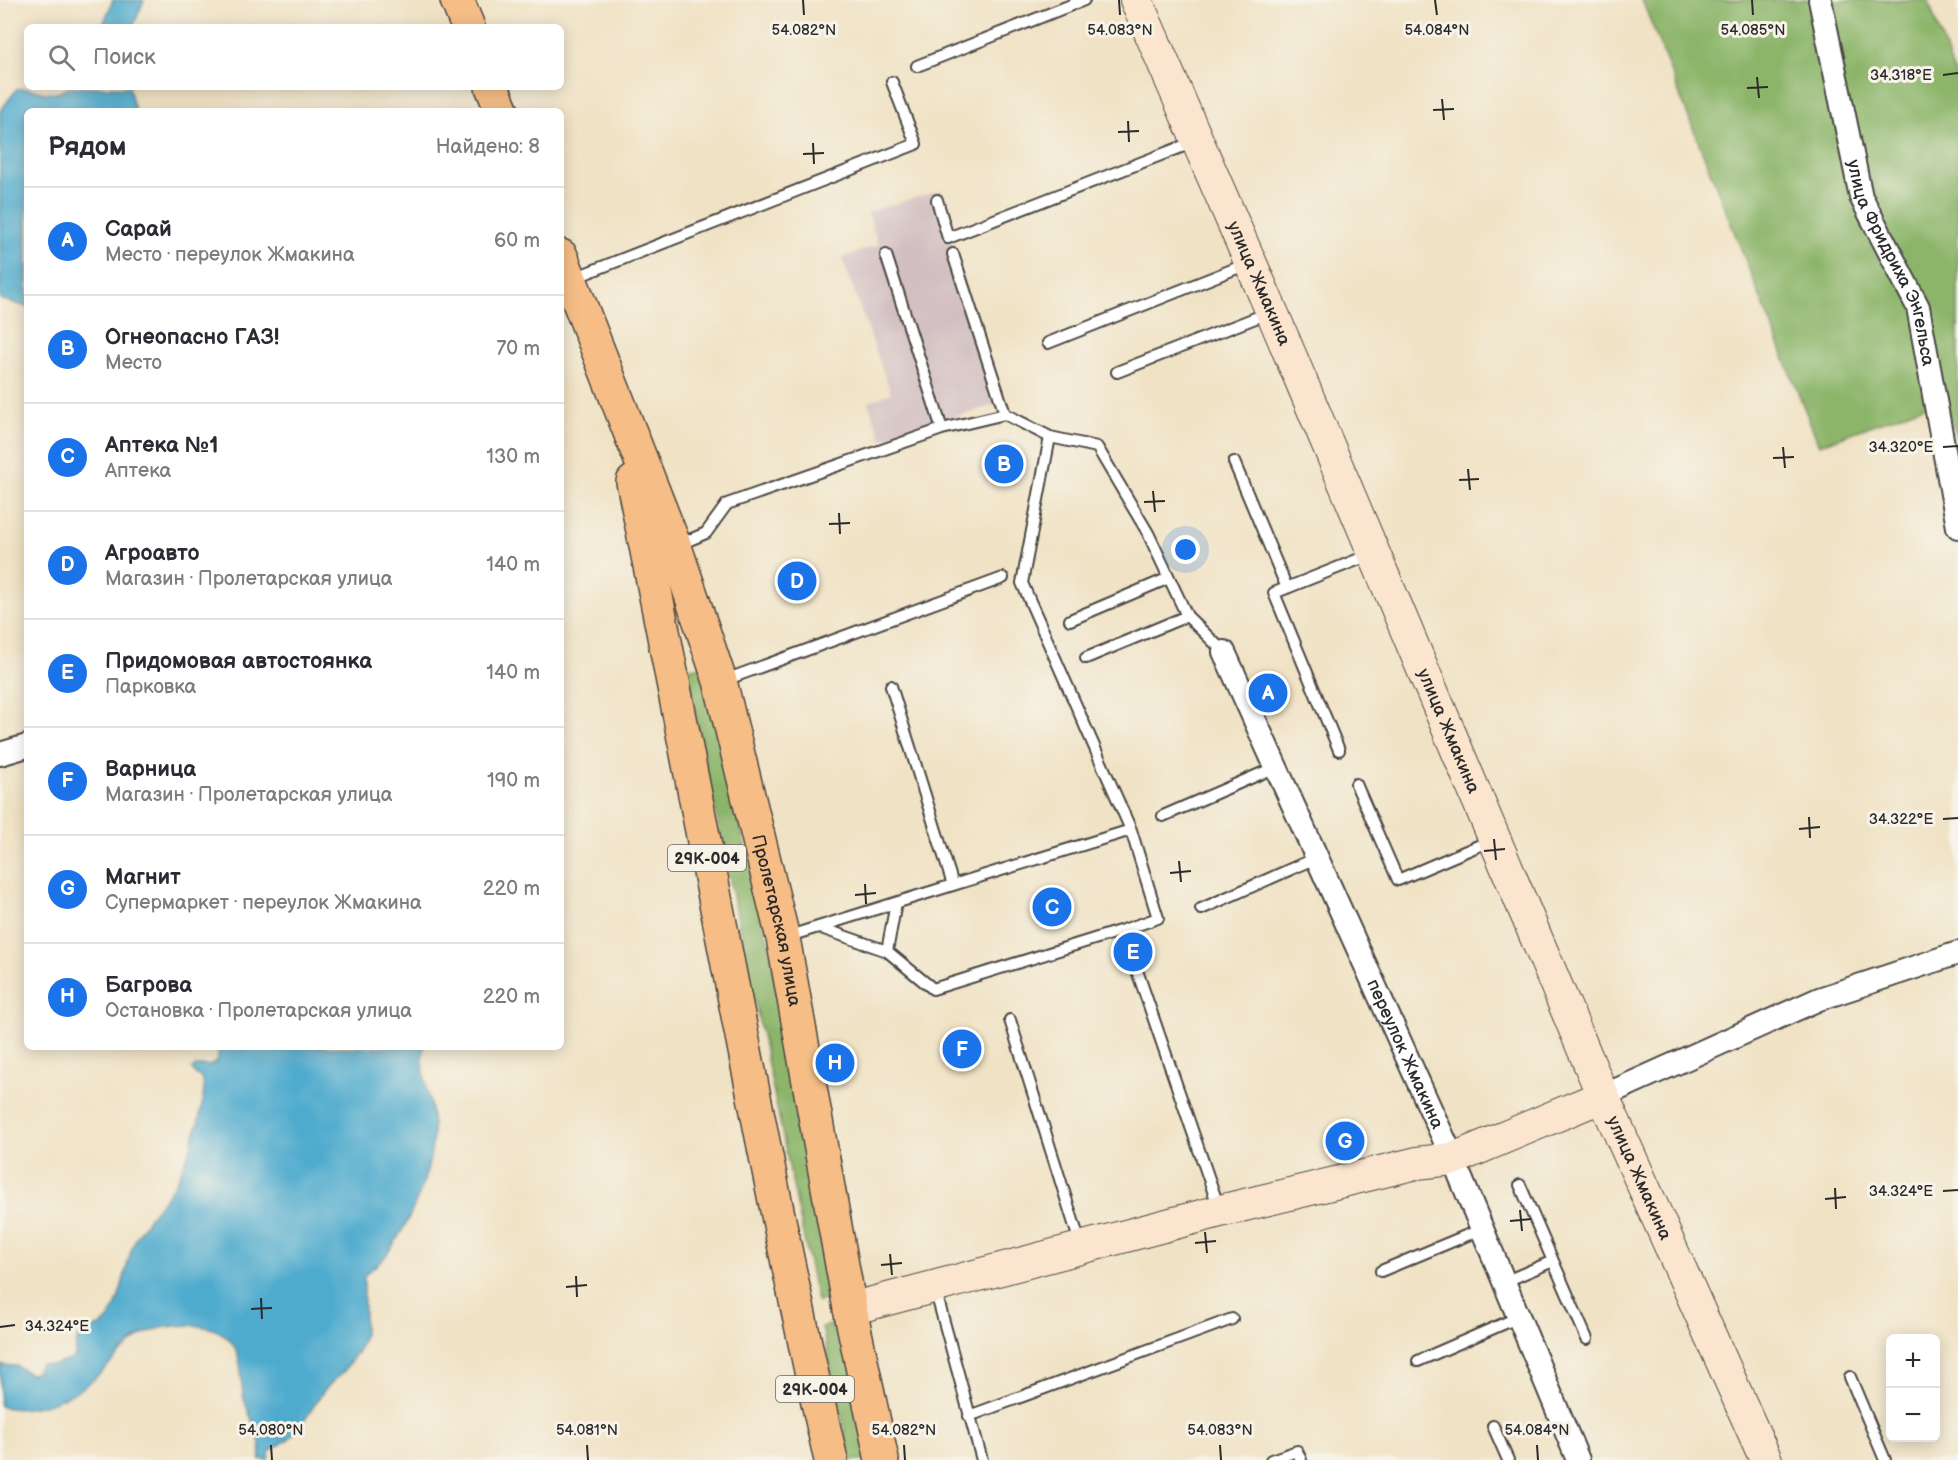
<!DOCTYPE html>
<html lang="ru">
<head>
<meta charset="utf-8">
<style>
	:root { --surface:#fff; --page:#f7f7f7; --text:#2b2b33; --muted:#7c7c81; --line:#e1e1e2; --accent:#1a73e8 }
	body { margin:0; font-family:"Balsamiq Sans",sans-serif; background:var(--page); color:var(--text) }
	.controls { position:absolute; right:18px; bottom:18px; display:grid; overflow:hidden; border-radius:9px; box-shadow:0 3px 15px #0003 }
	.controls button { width:54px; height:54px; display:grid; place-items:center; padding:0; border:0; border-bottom:2px solid var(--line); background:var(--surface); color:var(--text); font:30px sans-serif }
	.you { position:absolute; left:1186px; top:550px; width:21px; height:21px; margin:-15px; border:4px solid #fff; border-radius:50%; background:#1a73e8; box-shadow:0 0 0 9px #1a73e833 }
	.badge { display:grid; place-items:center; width:39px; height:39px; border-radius:50%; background:var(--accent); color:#fff; font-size:20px; font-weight:700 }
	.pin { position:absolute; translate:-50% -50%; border:3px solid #fff; box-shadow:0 2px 6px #0006 }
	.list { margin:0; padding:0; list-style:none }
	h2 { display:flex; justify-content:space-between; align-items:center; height:78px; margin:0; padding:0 24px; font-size:26px }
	h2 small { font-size:20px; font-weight:400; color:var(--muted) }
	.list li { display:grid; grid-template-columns:39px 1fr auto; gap:18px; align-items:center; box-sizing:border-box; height:108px; padding:0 24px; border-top:2px solid var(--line) }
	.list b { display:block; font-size:22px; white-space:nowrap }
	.list p { margin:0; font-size:20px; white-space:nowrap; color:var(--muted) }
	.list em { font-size:20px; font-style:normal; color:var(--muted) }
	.icon { flex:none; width:33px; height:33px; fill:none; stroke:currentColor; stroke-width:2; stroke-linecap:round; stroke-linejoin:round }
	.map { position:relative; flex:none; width:1958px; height:1460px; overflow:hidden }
	.search { position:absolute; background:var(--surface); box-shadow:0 3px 15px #0003; left:24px; top:24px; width:540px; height:66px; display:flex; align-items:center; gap:15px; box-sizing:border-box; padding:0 21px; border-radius:9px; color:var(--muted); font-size:22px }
	.panel { position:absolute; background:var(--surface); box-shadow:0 3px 15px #0003; left:24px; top:108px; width:540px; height:942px; border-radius:9px }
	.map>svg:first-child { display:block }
	.industrial { fill:#d2bfc1 }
	.forest { fill:#8cb56b; stroke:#5c704b; stroke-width:1.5 }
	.water { fill:#50abce; stroke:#3e6b7c; stroke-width:1.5 }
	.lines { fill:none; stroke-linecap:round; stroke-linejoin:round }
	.lane-casing { stroke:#494642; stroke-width:14 }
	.street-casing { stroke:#494642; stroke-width:26 }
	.secondary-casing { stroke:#494642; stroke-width:34 }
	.primary-casing { stroke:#494642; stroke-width:36 }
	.lane { stroke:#fff; stroke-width:10 }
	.street { stroke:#fff; stroke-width:22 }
	.secondary { stroke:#fbe5cf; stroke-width:32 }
	.primary { stroke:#f6be86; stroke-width:33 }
	.ticks { fill:none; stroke:#2b2b2b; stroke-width:2 }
	.labels { text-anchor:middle; stroke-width:6; stroke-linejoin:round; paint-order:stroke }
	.shield { fill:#f7f3e8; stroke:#686764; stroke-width:1.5 }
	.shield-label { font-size:16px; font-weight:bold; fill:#2b2b2b }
	.street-label { font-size:18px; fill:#2b2b2b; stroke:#f7f3e8 }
	.ticks-label { font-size:15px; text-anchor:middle; fill:#2b2b2b; stroke:#f7f3e8; stroke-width:6; stroke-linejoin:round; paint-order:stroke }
</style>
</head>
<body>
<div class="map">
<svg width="1958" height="1460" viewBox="0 0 1958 1460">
	<rect width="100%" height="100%" fill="#f7f3e8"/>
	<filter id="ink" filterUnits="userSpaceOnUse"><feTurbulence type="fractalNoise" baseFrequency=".0167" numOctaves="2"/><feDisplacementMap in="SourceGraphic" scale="12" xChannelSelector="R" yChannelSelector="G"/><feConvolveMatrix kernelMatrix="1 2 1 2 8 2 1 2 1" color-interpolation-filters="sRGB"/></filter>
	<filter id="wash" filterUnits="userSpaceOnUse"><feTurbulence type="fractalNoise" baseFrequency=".008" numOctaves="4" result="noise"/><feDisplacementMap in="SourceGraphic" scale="24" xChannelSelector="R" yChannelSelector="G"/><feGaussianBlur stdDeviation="1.35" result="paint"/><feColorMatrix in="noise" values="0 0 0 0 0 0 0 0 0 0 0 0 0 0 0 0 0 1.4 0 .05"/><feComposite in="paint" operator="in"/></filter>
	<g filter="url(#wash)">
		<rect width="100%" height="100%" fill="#f0e2c4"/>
		<path class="industrial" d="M938,191L1000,403L882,440L868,402L891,393L842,258L878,245L868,212Z"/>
		<path class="forest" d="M1642,0H1928L1958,84V438L1943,399L1819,445Z
			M702,666L768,942L837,1297L817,1301L686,669Z
			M842,1322L869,1460H851L822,1327Z"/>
		<path class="water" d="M113,0H144L133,27H102Z
			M70,87H129L135,111H27V307L0,299V111L17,89C39,85 46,102 70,87Z
			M220,1047H424C419,1076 435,1105 433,1135C431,1175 409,1226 384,1258C378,1266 369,1268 364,1277V1335L358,1351L343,1372L325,1389L302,1424L289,1439L270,1451L268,1460L259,1459C266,1444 249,1417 244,1399C240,1382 243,1362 234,1346C219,1318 164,1322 141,1336C122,1348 110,1366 94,1379C70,1399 30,1415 0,1406V1365L17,1366L30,1374L36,1372L40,1364L55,1365L74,1358C77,1351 74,1344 79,1337C86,1326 102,1330 109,1318C124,1295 124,1265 135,1240C145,1218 163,1204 175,1183C186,1164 210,1099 202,1078L194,1073L192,1069L196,1066L211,1065L216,1062Z"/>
	</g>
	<g filter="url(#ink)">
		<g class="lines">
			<g class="lane-casing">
				<path id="lane" d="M917,66L1084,0
					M937,200L948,238L1194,142
					M953,254L1005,414
					M886,255L942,429
					M574,278L916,144L892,82
					M1048,343L1247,264
					M1117,372L1268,313
					M1050,437L1022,583L1131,830L1158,918L1123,930
					M1234,462L1287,588
					M678,545L706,533L727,504L942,429L1005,414L1050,437L1097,447L1148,533L1187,616L1224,652
					M1070,620L1169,578
					M1086,658L1187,616
					M725,680L1003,578
					M1339,750L1274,593L1372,554
					M1356,784L1398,880L1492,840
					M1163,816L1276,767
					M953,885L1131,830
					M1201,909L1316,858
					M818,927L887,951L933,989L1123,930L1219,1208
					M786,937L953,885L891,686
					M887,951L896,903
					M1010,1020L1081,1246
					M1553,1261L1587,1339
					M1381,1271L1482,1229
					M1504,1282L1553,1261L1520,1185
					M935,1289L982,1460
					M1418,1361L1519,1317
					M1850,1377L1885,1460
					M969,1416L1232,1319
					M1493,1426L1508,1460
					M1271,1460L1297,1451L1301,1460"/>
			</g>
			<g class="street-casing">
				<g id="street">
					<path id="s1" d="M1820,0L1861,197L1918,307L1958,527"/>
					<path id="s2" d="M1224,652L1453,1159L1578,1460"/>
					<path d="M0,754L27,746"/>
					<path d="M1603,1096L1819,999L1958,953"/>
				</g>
			</g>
			<g class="secondary-casing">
				<g id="secondary">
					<path id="s3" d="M1136,0L1272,312L1603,1096L1766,1460"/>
					<path d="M850,1309L1220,1211L1417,1163L1453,1159L1603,1096"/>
				</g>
			</g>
			<g class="primary-casing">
				<g id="primary">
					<path d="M457,0L468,27"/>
					<path d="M492,87L502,111"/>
					<path id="s4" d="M561,256L675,547L720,681L783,938L850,1309L882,1460"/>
					<path d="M633,482C700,808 757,1136 831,1460"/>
				</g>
			</g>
			<use href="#lane" class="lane"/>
			<use href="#street" class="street"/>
			<use href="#secondary" class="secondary"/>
			<use href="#primary" class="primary"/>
		</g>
	</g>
	<path class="ticks" d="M803,0L804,15M1119,0L1120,15M1435,0L1437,15M1752,0L1753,15M1943,75L1958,73M1757,77L1759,98M1747,88L1768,87M1442,99L1444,120M1433,110L1454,109M1128,121L1129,142M1118,132L1139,131M813,143L814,164M803,154L824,153M1783,447L1785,468M1943,447L1958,446M1773,458L1794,457M1468,469L1470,490M1459,480L1479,479M1153,491L1155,512M1144,502L1165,501M839,513L840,534M829,524L850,523M1809,817L1810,838M1943,819L1958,818M1799,829L1820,827M1494,839L1496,860M1484,851L1505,849M1179,861L1181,882M1170,873L1191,871M865,884L866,904M855,895L876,893M1835,1188L1836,1209M1943,1191L1958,1190M1825,1199L1846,1197M1520,1210L1522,1231M1510,1221L1531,1219M1205,1232L1207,1253M1195,1243L1216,1241M890,1254L892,1275M881,1265L902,1263M576,1276L577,1297M566,1287L587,1285M261,1298L262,1319M251,1309L272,1308M0,1327L15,1325M271,1445L272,1460M587,1445L588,1460M904,1445L905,1460M1220,1445L1221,1460M1537,1445L1538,1460"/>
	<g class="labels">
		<g class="shield">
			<rect x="668" y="845" width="78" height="26" rx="4.5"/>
			<rect x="776" y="1376" width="78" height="26" rx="4.5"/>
		</g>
		<g class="shield-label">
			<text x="707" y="864">29К-004</text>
			<text x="815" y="1395">29К-004</text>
		</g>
		<g class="street-label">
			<text dy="6" stroke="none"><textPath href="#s1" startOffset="274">улица Фридриха Энгельса</textPath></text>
			<text dy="6" stroke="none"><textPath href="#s3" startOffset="309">улица Жмакина</textPath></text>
			<text dy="6" stroke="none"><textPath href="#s3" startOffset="795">улица Жмакина</textPath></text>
			<text dy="6" stroke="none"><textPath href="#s4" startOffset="700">Пролетарская улица</textPath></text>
			<text dy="6" stroke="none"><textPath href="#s2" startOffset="441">переулок Жмакина</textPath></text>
			<text dy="6" stroke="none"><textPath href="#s3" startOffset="1281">улица Жмакина</textPath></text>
		</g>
	</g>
	<g class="ticks-label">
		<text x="804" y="35">54.082°N</text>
		<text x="1120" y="35">54.083°N</text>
		<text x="1437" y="35">54.084°N</text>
		<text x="1753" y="35">54.085°N</text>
		<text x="1901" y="80">34.318°E</text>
		<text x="1901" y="452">34.320°E</text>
		<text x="1901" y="824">34.322°E</text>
		<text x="1901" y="1196">34.324°E</text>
		<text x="57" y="1331">34.324°E</text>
		<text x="271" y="1435">54.080°N</text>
		<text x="587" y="1435">54.081°N</text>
		<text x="904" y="1435">54.082°N</text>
		<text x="1220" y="1435">54.083°N</text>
		<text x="1537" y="1435">54.084°N</text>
	</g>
</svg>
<div class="controls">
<button>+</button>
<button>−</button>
</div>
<div class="you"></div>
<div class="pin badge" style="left:1268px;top:693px">A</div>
<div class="pin badge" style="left:1004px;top:464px">B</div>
<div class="pin badge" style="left:1052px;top:907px">C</div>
<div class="pin badge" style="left:797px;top:581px">D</div>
<div class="pin badge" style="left:1133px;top:952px">E</div>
<div class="pin badge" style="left:962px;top:1049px">F</div>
<div class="pin badge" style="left:1345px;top:1141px">G</div>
<div class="pin badge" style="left:835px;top:1063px">H</div>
<div class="search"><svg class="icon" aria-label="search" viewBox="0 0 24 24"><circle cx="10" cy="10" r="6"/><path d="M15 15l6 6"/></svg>Поиск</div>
<section class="panel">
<h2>Рядом<small>Найдено: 8</small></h2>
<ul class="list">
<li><span class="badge">A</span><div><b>Сарай</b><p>Место · переулок Жмакина</p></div><em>60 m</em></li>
<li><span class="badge">B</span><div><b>Огнеопасно ГАЗ!</b><p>Место</p></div><em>70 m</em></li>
<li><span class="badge">C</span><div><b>Аптека №1</b><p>Аптека</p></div><em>130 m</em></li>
<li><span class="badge">D</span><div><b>Агроавто</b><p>Магазин · Пролетарская улица</p></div><em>140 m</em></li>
<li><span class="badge">E</span><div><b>Придомовая автостоянка</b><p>Парковка</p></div><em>140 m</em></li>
<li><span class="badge">F</span><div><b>Варница</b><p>Магазин · Пролетарская улица</p></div><em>190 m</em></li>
<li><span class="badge">G</span><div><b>Магнит</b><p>Супермаркет · переулок Жмакина</p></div><em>220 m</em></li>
<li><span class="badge">H</span><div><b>Багрова</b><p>Остановка · Пролетарская улица</p></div><em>220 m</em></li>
</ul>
</section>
</div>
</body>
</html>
